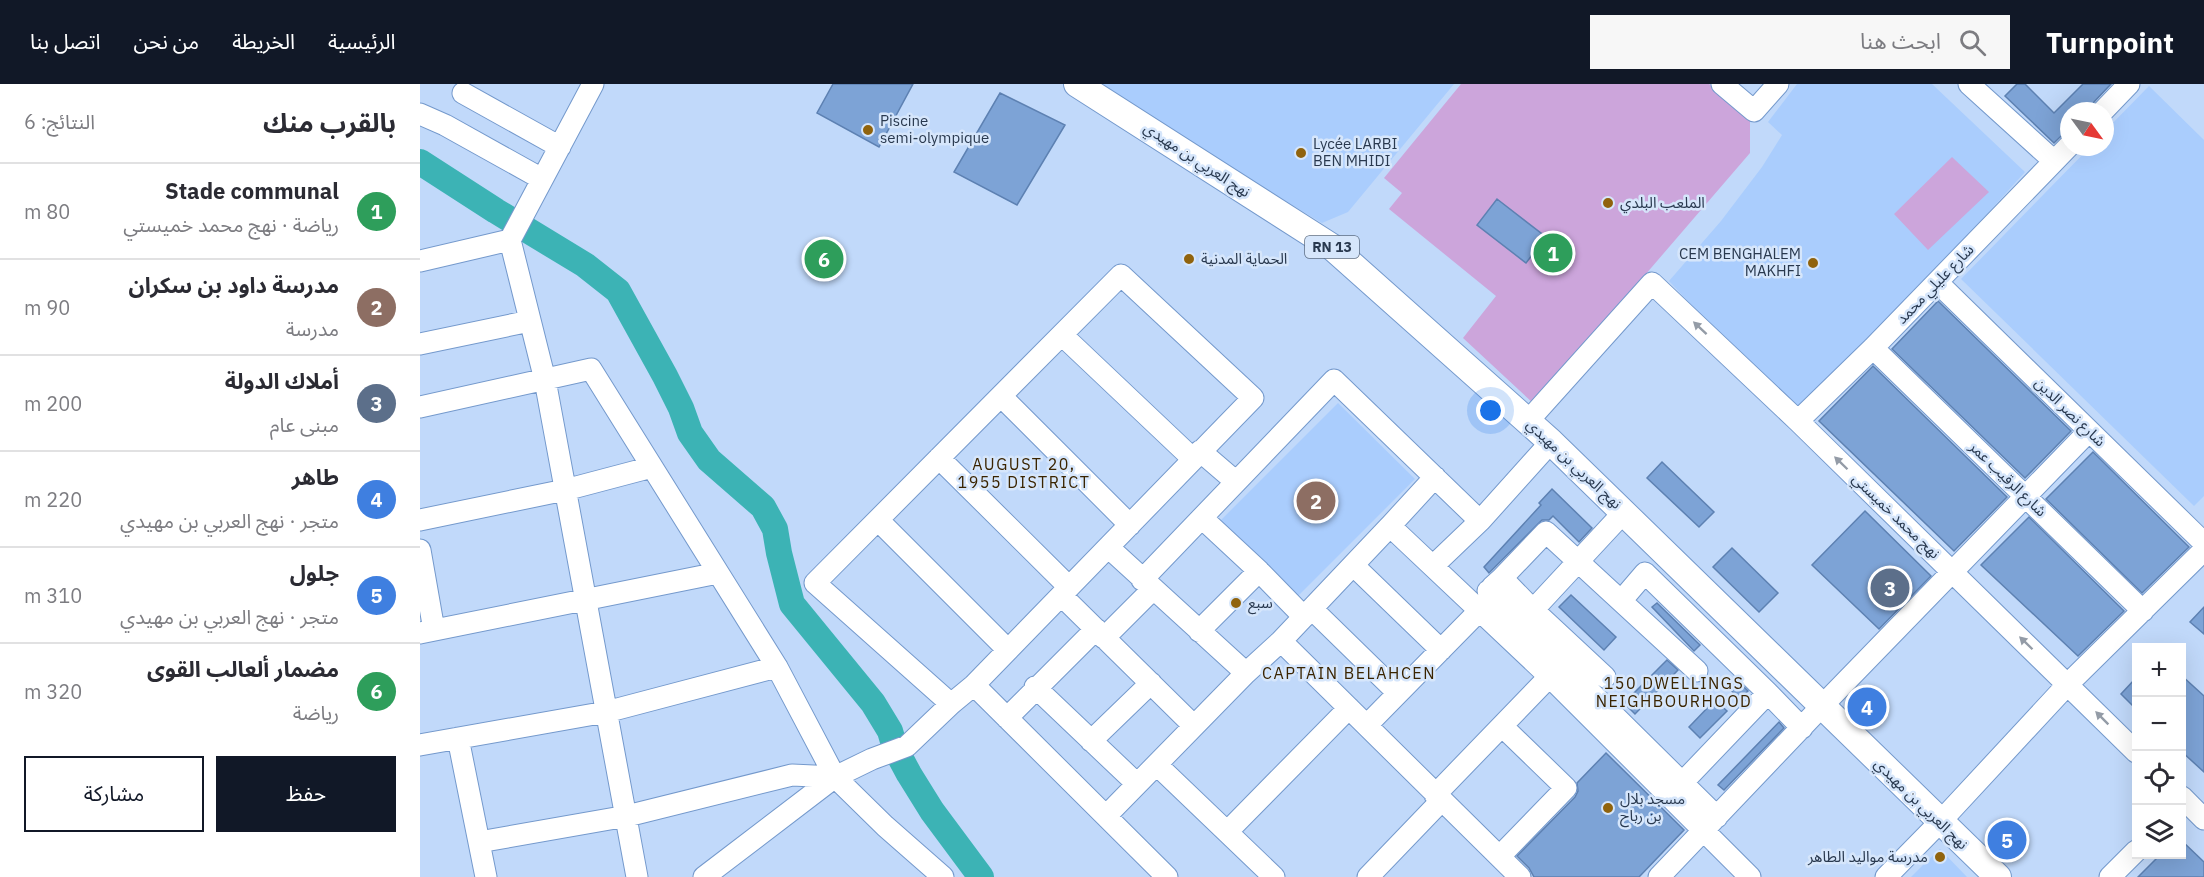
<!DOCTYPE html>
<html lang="ar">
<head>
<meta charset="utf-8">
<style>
	:root { --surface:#fff; --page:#f7f7f7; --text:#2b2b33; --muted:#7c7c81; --line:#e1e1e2; --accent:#111827 }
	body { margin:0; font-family:"IBM Plex Sans","Noto Sans Arabic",sans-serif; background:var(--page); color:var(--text); direction:rtl }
	.controls { position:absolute; right:18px; bottom:18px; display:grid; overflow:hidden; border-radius:0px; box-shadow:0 6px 24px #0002 }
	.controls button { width:54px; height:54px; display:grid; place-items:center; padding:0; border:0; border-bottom:2px solid var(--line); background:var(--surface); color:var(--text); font:30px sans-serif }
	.compass { position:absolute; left:1640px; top:18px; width:54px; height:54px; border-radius:50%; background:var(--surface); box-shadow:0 6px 24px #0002; rotate:123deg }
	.you { position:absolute; left:1071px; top:327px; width:21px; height:21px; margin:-15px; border:4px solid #fff; border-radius:50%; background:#1a73e8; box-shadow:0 0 0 9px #1a73e833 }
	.badge { display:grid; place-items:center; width:39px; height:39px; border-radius:50%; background:var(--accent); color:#fff; font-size:20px; font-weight:700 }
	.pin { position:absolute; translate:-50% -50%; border:3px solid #fff; box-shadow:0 2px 6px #0006 }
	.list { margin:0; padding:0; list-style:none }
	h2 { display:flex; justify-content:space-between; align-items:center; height:78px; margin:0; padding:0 24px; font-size:26px }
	h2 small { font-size:20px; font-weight:400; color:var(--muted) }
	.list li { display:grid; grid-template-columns:39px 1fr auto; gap:18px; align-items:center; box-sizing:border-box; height:96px; padding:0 24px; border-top:2px solid var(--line) }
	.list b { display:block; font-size:22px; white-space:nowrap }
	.list p { margin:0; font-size:20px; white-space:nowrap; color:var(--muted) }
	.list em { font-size:20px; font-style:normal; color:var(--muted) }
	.actions { display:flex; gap:12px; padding:18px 24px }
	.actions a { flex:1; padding:14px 0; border:2px solid var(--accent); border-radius:0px; text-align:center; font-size:21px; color:var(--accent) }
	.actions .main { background:var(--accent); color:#fff }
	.icon { flex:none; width:33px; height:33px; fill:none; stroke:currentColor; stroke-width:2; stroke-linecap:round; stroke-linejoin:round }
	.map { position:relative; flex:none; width:1784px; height:793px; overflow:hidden; direction:ltr }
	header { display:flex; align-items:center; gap:36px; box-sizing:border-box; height:84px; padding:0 30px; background:var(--accent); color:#fff }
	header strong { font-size:28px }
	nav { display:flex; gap:33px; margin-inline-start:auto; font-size:21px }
	.search { width:420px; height:54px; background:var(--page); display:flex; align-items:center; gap:15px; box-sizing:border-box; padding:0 21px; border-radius:0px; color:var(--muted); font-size:22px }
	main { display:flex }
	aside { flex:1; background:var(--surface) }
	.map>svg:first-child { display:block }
	.built { fill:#aacdfd }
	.green { fill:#cca5db }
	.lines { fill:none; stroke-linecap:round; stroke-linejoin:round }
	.river { stroke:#3cb3b5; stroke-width:26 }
	.building { fill:#7da3d6; stroke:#5d81b2; stroke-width:1.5 }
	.minor-casing { stroke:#7499cc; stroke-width:23 }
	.major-casing { stroke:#7499cc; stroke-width:28 }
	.minor { stroke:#fff; stroke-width:21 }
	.major { stroke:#fff; stroke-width:26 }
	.oneway { fill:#949ca7 }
	.poi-dot { fill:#90630d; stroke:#d6e6fb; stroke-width:2 }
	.labels { text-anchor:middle; stroke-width:5; stroke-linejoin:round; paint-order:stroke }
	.shield { fill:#d6e6fb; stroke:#5d6d83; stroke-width:1.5 }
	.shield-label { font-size:14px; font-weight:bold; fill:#29394f }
	.poi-label { font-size:15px; fill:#29394f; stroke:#d6e6fb; text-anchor:start }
	.street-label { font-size:15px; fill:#29394f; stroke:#d6e6fb }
	.neighbourhood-label { font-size:16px; letter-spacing:1.5px; fill:#3a2400; stroke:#d6e6fb }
</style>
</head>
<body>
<header>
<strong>Turnpoint</strong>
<div class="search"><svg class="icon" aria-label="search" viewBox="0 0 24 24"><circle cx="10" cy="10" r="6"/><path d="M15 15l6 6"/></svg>ابحث هنا</div>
<nav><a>الرئيسية</a><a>الخريطة</a><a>من نحن</a><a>اتصل بنا</a></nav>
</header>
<main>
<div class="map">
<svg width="1784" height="793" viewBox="0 0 1784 793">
	<rect width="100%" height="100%" fill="#c1d9fa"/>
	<path class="built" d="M684,0H1034L928,128L902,139L686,9Z
		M1377,0H1512L1605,88L1539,161L1378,324L1287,238L1249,197L1301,137L1342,83L1362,51L1348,38Z
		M1729,2L1784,56V412L1774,422L1541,195L1670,63H1685V47Z
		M918,319L995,395L875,515L798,439Z
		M1520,765L1547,793H1491L1504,780Z"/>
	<path class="green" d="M1041,0H1289L1330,32V69L1114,320L1043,254L1076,212L969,125L982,109L964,94Z
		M1532,73L1569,108L1508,166L1474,130Z"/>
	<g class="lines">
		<path class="river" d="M0,78L76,127L165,181L198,207L245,292L261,324L270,349L289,376L343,423L355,445L359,469L372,520L453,619L470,647L475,664L489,690L512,727L561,793"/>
	</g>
	<path class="building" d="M413,0H493L459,63L397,29Z
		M1597,0H1605L1634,29L1663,0H1691L1674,18L1671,27H1649V48L1640,53L1634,59L1585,12Z
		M580,9L645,41L597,121L534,88Z
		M1077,115L1126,153L1106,179L1057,141Z
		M1518,217L1651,347L1605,394L1472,265Z
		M1453,282L1587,413L1534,467L1399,337Z
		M1673,368L1769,463L1722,509L1626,415Z
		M1242,378L1294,428L1279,443L1227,394Z
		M1132,405L1172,444L1159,458L1133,432L1129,436H1122L1069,489L1064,483L1121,421L1119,419Z
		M1445,427L1511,492L1459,545L1392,481Z
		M1609,433L1704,527L1658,572L1561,481Z
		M1312,464L1358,509L1339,528L1293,483Z
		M1151,511L1196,553L1184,566L1139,523Z
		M1237,519L1280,561L1274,567L1232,523Z
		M1784,523V550L1770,538Z
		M1247,576L1258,586L1215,630L1204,619Z
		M1761,591L1784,612V688L1761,667Z
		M1716,594V625L1701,610Z
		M1316,595L1328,607L1319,615L1308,603Z
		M1295,616L1307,627L1280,654L1269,643Z
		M1359,638L1364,644L1304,706L1298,701Z
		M1186,669L1264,746L1219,793H1114L1109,784L1097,772L1155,713L1158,707L1157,699Z
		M1761,756L1784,778V793H1718L1740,771H1761Z"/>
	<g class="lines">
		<g class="minor-casing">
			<path id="minor" d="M173,0L90,156L125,296L217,793
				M1302,0L1334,27L1358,0
				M1549,0L1634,77
				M43,9L140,63
				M1683,27L1709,0
				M0,30L25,41L122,95
				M0,177L90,156
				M1517,198L1784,459
				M642,251L773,375
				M0,260L110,237
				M1453,264L1723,527
				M581,312L710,441
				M0,323L171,285L357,583L415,693L465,742L523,793
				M1108,337L1232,199L1378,337L1716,668
				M1378,337L1453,264L1649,62
				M780,367L815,397
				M519,374L649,503
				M782,434L839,487L884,533
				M0,436L145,406L232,383
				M458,436L588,566
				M970,442L1015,393
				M688,463L826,589
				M0,466L14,546
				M933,481L1021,566
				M1014,481L1060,437L1131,358
				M1082,494L1126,448L1277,587
				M722,496L914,296L1060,437
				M1072,503L1082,494L1113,526L1204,428
				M1068,507L1297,733
				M642,512L774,642
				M1201,517L1225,489L1348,609
				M892,525L978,609
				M1113,526L1185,593
				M779,547L839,487
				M0,549L298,489
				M684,554L733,505
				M861,557L1100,793
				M554,601L747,793
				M615,603L717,700
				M587,634L676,545
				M947,641L1061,525
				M38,654L66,793
				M671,657L731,599
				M0,661L186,628L357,583
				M737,681L854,793
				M1262,699L1348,609L1382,644
				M1015,711L1130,592
				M1762,713L1784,735
				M686,732L826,589L861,557L970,442L1131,594L1330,793
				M807,748L929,624
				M59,758L207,732L372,691L415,693
				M1080,772L1146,704L1082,642
				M284,793L415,693L452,675L487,662L531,620L554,601L833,314L701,191L395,499L531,620
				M948,793L1021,717
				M1239,793L1401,623L1669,347
				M1466,793L1520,738L1648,600L1784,466
				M1690,793L1716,767"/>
		</g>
		<g class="major-casing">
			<path id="major" d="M657,0L912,163L1131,358L1578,793"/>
		</g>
		<use href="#minor" class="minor"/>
		<use href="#major" class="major"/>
	</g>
	<defs><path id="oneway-solid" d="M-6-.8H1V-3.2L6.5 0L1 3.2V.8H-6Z" transform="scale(1.5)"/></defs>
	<g class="oneway">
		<use href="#oneway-solid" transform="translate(1280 244) rotate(-137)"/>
		<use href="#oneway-solid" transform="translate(1421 379) rotate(-136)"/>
		<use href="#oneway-solid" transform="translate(1606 559) rotate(-136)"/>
		<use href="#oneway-solid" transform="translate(1682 634) rotate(-135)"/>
	</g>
	<g class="poi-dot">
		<circle cx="448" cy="46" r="6"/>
		<circle cx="881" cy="69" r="6"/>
		<circle cx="1188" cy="119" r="6"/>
		<circle cx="769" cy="175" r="6"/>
		<circle cx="1393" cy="179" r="6"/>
		<circle cx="816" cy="519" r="6"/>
		<circle cx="1188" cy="724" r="6"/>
		<circle cx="1520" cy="773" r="6"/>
	</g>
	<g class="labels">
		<rect class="shield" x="885" y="152" width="54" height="22" rx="4.5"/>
		<g class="shield-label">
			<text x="912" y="168">RN 13</text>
		</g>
		<g class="poi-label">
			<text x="460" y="42">Piscine<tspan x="460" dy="17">semi-olympique</tspan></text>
			<text x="893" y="65">Lycée LARBI<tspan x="893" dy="17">BEN MHIDI</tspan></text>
			<text x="1200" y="124">الملعب البلدي</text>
			<text x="1381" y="175" text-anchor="end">CEM BENGHALEM<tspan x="1381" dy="17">MAKHFI</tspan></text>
			<text x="781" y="180">الحماية المدنية</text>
			<text x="828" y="524">سبع</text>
			<text x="1200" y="720">مسجد بلال<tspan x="1200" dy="17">بن رباح</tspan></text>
			<text x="1508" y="778" text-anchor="end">مدرسة مواليد الطاهر</text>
		</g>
		<g class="street-label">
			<text transform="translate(777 76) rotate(33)" y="5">نهج العربي بن مهيدي</text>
			<text transform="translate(1515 200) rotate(-46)" y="5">شارع عليلي محمد</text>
			<text transform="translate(1650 328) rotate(44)" y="5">شارع نصر الدين</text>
			<text transform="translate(1154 380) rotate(43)" y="5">نهج العربي بن مهيدي</text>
			<text transform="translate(1588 395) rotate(44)" y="5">شارع الرقيب عمر</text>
			<text transform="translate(1476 432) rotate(44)" y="5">نهج محمد خميستي</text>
			<text transform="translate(1501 720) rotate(44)" y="5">نهج العربي بن مهيدي</text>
		</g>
		<g class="neighbourhood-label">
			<text x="604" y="386">AUGUST 20,<tspan x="604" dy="18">1955 DISTRICT</tspan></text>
			<text x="929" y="595">CAPTAIN BELAHCEN</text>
			<text x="1254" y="605">150 DWELLINGS<tspan x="1254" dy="18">NEIGHBOURHOOD</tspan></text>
		</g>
	</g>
</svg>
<div class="controls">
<button>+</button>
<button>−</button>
<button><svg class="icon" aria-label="locate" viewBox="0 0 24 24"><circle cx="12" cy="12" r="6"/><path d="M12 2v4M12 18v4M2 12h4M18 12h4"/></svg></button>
<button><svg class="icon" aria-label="layers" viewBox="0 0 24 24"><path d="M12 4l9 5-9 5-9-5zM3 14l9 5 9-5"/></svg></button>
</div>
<svg class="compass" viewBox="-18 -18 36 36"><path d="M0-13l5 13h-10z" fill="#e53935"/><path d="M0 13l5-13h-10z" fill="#7c7c81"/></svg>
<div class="you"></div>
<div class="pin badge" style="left:1133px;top:169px;background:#2e9e5b">1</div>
<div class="pin badge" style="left:896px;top:417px;background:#8d6e63">2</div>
<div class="pin badge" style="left:1470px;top:504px;background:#5c6f8a">3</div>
<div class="pin badge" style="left:1447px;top:623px;background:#3f7fe0">4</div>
<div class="pin badge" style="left:1587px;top:756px;background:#3f7fe0">5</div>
<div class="pin badge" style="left:404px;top:175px;background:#2e9e5b">6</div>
</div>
<aside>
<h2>بالقرب منك<small>النتائج: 6</small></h2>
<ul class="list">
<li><span class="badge" style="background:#2e9e5b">1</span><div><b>Stade communal</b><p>رياضة · نهج محمد خميستي</p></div><em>80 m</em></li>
<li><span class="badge" style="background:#8d6e63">2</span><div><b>مدرسة داود بن سكران</b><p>مدرسة</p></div><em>90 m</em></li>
<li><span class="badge" style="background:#5c6f8a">3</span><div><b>أملاك الدولة</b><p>مبنى عام</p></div><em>200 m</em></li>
<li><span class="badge" style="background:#3f7fe0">4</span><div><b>طاهر</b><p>متجر · نهج العربي بن مهيدي</p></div><em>220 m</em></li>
<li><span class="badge" style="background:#3f7fe0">5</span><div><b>جلول</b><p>متجر · نهج العربي بن مهيدي</p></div><em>310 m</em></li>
<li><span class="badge" style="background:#2e9e5b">6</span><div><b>مضمار ألعالب القوى</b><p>رياضة</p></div><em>320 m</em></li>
</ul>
<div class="actions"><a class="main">حفظ</a><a>مشاركة</a></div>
</aside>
</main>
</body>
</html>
